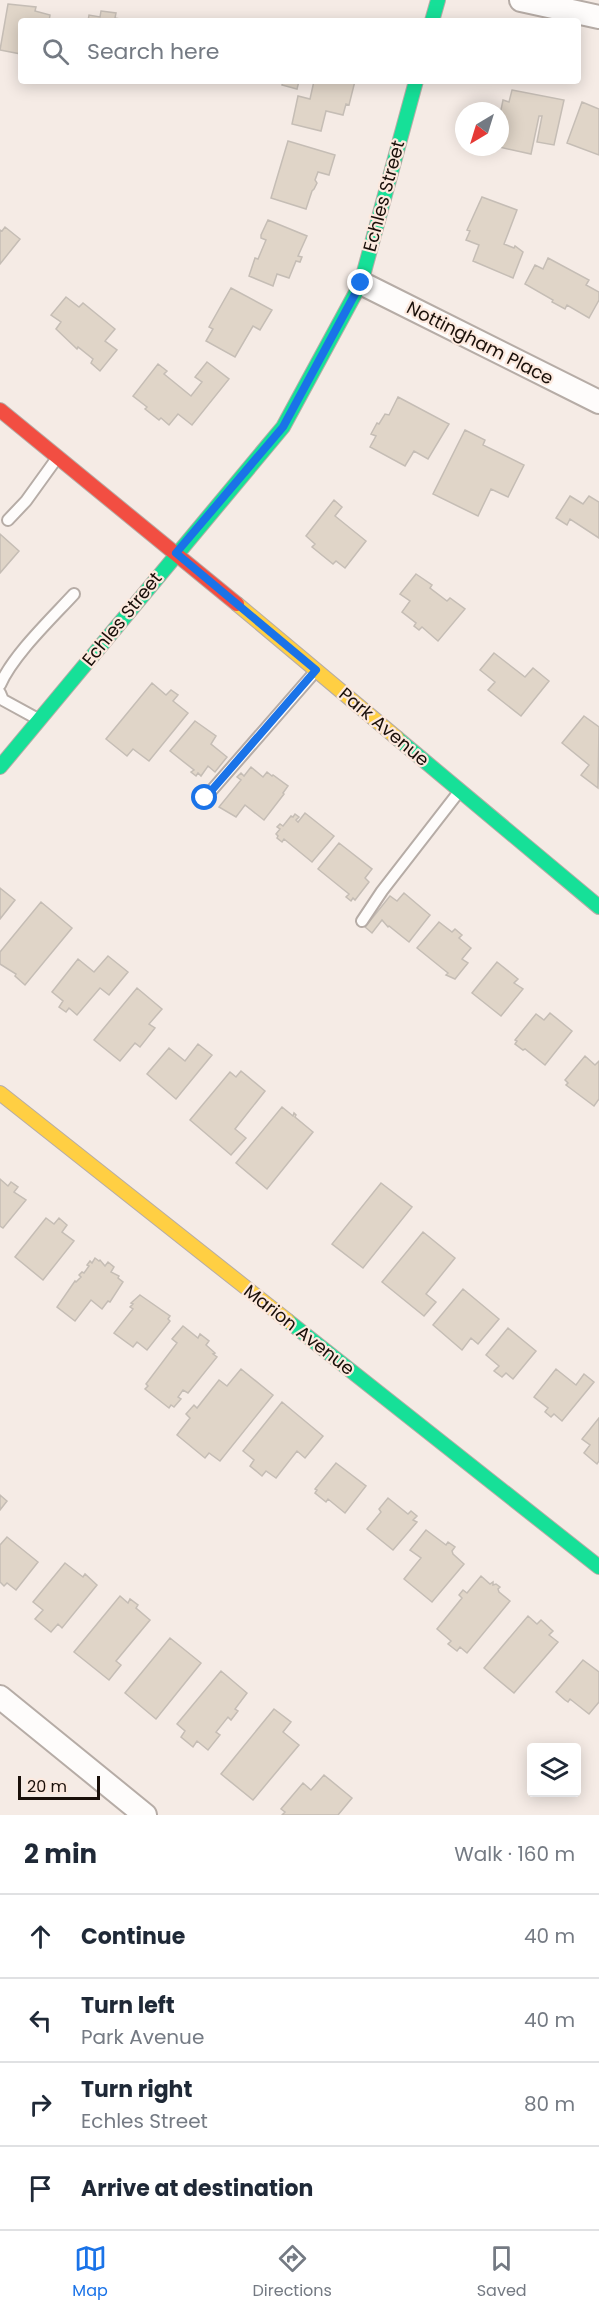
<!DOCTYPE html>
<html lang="en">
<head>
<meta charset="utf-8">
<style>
	:root { --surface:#fff; --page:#f2f2f3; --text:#1f2937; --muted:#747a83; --line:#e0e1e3; --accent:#1a73e8 }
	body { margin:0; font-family:Poppins,sans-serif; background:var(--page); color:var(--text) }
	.controls { position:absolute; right:18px; bottom:18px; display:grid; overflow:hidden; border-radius:6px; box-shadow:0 3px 15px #0003 }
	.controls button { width:54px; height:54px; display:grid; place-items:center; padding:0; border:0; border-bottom:2px solid var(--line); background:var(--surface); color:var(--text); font:30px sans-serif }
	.compass { position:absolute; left:455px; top:102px; width:54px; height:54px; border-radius:50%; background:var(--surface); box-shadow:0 3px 15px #0003; rotate:218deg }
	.scale { position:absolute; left:18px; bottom:15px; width:82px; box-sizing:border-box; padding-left:6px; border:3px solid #190f09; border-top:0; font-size:16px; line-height:21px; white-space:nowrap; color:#190f09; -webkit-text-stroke:4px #fce9de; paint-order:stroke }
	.stop { position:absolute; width:18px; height:18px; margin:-14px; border:4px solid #1a73e8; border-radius:50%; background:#fff }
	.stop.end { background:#1a73e8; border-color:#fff; box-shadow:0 2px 6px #0008 }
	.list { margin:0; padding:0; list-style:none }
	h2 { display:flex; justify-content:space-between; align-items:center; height:78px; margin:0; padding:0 24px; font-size:26px }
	h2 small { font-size:20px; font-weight:400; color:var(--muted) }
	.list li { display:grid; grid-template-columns:39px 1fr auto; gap:18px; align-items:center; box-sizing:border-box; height:84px; padding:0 24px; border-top:2px solid var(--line) }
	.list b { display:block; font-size:22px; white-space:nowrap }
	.list p { margin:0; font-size:20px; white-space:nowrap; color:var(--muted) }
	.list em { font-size:20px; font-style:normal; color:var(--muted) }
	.icon { flex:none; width:33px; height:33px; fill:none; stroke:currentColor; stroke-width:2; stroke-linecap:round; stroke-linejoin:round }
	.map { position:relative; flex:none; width:599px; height:1815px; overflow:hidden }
	.search { position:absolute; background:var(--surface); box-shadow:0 3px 15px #0003; left:18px; right:18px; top:18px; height:66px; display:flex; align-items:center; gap:15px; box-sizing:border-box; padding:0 21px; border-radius:6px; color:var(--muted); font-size:22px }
	.sheet { height:414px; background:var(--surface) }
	nav { display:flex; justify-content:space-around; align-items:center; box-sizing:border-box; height:84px; border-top:2px solid var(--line); background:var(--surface); font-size:16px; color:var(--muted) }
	nav a { display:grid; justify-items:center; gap:3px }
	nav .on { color:var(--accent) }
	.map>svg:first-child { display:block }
	.building { fill:#e0d5c8; stroke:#c5bdb5; stroke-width:1.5 }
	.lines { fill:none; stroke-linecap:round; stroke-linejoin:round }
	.lane-casing { stroke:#b6aca6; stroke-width:14 }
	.street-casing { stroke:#b6aca6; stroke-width:26 }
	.fast-casing { stroke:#b6aca6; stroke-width:16 }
	.slow-casing { stroke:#b6aca6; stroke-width:16 }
	.jam-casing { stroke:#b6aca6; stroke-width:16 }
	.lane { stroke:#fefcfb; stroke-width:10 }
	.street { stroke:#fefcfb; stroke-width:22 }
	.fast { stroke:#16e098; stroke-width:14 }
	.slow { stroke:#ffcf43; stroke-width:14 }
	.jam { stroke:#f24e42; stroke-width:14 }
	.route { stroke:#1a73e8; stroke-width:8 }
	.labels { text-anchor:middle; stroke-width:4.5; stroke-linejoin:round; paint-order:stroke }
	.street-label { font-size:18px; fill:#190f09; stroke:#fce9de }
</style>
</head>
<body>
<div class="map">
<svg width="599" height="1815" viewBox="0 0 599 1815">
	<rect width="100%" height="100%" fill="#f5ebe5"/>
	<path class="building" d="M8,4L36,7L35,11L50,15L49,21H21V54L0,50Z
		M101,11L116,13L115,18L130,21H88L89,15L100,17Z
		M283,81H299L297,89L282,85Z
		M314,81H355L349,105L346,104L343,115L326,111L321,131L292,124L298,96L310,99Z
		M512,90L564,100L554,145L537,142L542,116H539L531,154L499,147V110H501L503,100L509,102Z
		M582,102L599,109V155L567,143Z
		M288,141L335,155L329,175L318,172L315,180L317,183L314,189L312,191L306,209L271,198Z
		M482,197L517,210L504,244L514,248L515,246L523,252L513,278L473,261L479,245L466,240L470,231L467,230Z
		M268,220L307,236L298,256L302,257L300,262L296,261L289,278L277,274L273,286L249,276L255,258L258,259L266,240L261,238V235Z
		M5,227L20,239L0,264V230L2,231Z
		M548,258L589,280L586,285L599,292V300L589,318L567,305L565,309L552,302L553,300L525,284L535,265L543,269Z
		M231,288L272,310L260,330L253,326L235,357L206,341L213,329L209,327Z
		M66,297L79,307L83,303L115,329L105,341L117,350L100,371L91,363L93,359L78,347L77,349L56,329L61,322L51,315Z
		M207,362L229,379L192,425L178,414L169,425L161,418L159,420L145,409L147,407L133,396L158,364L167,371L164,374L191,396L202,382L195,377Z
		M398,397L449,424L428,459L414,451L405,466L370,447L376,436L371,434L377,423L379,424L385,414L389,415Z
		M465,430L485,440L483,445L524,465L508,497L491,489L478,516L433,494Z
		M570,496L583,504L589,496L599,502V538L570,519L567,525L556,518Z
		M334,500L342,507L335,516L366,541L345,568L336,561L333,564L312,547L315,544L306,536Z
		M0,534L19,551L0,573Z
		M416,574L432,585L430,588L447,601L450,598L465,609L438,641L422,627L419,630L414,626L416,623L402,612L410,601L400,594Z
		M494,653L525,677L533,668L549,681L521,716L488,690L495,682L480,670Z
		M152,683L166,695L171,690L178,695L173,701L188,713L149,761L133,749L127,756L106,739Z
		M584,716L599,727L598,788L581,775L589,765L562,743Z
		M195,721L216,736L211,744L227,757L215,772L208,766L201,776L198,773L196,776L191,772L194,770L170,751Z
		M251,767L263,777L267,772L272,776L273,775L288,786L283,793L284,794L264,820L245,805L236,817L219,807L241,780L237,777L241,773L244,776Z
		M305,813L334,836L312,862L284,839L282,842L277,838L278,836L276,834L280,829L277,827L280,824L283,826L291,816L293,817L295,814L299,817L296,820L298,822Z
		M339,843L372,869L365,878L369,882L355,900L353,898L351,901L346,897L349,894L318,869Z
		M0,888L15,900L0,919Z
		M404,893L430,915L409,942L389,926L388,927L382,920L372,933L365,927L390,896L397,901Z
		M41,902L72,928L25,985L15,976L16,974L0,964V952Z
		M439,922L452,932L455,929L462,935L459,938L471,948L462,959L468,963L455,979L446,975L448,973L417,948Z
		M108,956L128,972L109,995L100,988L77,1015L69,1008L66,1012L59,1007L63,1001L52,992L78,959L94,972Z
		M497,962L518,979L514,983L523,989L501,1016L472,993Z
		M137,988L162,1009L149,1024L155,1028L140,1047L135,1043L120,1061L94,1040Z
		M550,1013L572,1031L545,1065L525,1049L523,1050L515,1044L517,1041L515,1040L536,1014L544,1020Z
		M198,1044L212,1055L176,1099L147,1074L169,1048L185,1061Z
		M585,1056L595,1065L599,1061V1099L594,1106L566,1085L568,1083L565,1080Z
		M241,1071L265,1091L235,1129L246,1138L231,1155L190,1120L230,1072L236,1077Z
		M282,1107L293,1116L294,1113L296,1115L295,1117L313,1132L267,1189L236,1163Z
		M0,1179L8,1186L11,1182L18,1187L14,1192L26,1200L3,1228L0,1226Z
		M381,1183L412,1207L363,1268L332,1244Z
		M46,1218L54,1224L59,1218L67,1225L62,1232L74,1241L43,1280L15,1257Z
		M423,1232L455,1258L426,1294L436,1302L424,1316L382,1282Z
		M95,1258L99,1261L100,1260L105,1266L108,1262L114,1267L111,1272L119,1276L118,1278L123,1282L110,1302L108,1301L102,1309L91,1300L75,1321L57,1307L75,1281L76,1282L81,1277L79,1275L82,1272L84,1273L89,1266L87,1265L90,1261L92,1263Z
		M463,1289L499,1319L478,1344L471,1338L462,1350L433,1325Z
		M140,1295L170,1316L168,1319L170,1321L147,1350L137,1342L133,1347L114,1333L133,1309L130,1307L133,1304L131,1303Z
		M183,1326L198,1338L200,1334L209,1341L206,1345L215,1353L213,1354L217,1357L188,1393L183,1390L178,1397L181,1399L174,1407L171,1405L169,1408L145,1389L148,1386L146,1384L177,1343L172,1339Z
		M508,1328L536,1351L513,1379L506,1373L502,1377L494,1371L499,1366L486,1355Z
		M241,1369L273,1395L220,1461L209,1453L205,1458L177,1435L190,1418L186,1414L194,1405L197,1408L219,1380L227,1386Z
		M556,1369L576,1385L584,1374L594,1382L562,1421L554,1414L551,1417L545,1412L548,1408L534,1397Z
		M282,1402L323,1436L305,1458L297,1451L276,1478L266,1471L262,1476L250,1466L254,1460L243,1451Z
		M599,1418V1461L597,1464L584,1453L590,1445L582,1439Z
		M336,1463L366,1486L345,1513L328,1499L326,1502L315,1493L317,1490L315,1489Z
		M0,1495L7,1501L0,1510Z
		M388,1498L408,1514L411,1511L417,1516L413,1520L417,1522L393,1550L367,1529L381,1512L379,1509Z
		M426,1530L446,1545L448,1542L455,1547L452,1551L453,1554L464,1564L432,1602L404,1579L421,1558L410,1550Z
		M7,1537L38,1562L16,1590L7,1583L4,1586L0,1582V1545Z
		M65,1563L83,1577L85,1574L97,1585L62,1628L58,1624L51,1632L35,1619L43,1610L33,1602Z
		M481,1576L490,1584L493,1582V1585L496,1584L500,1587L498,1589L499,1592L510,1601L467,1653L460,1647L457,1651L448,1644L451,1641L437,1629L462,1598L459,1595L463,1590L467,1593Z
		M120,1596L128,1603L130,1599L138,1605L136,1608L150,1620L116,1661L121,1665L109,1680L74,1652Z
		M528,1616L537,1624L541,1620L553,1631L549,1635L558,1642L514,1693L484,1668Z
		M170,1638L201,1663L156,1719L125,1693Z
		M583,1660L599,1672V1702L589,1714L570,1699L568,1702L565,1700L556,1692Z
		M221,1671L247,1693L235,1709L238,1711L231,1720L228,1717L216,1732L220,1735L208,1750L197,1741L193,1747L181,1737L185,1731L177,1724Z
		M274,1709L291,1722L283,1732L299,1745L253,1800L221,1774Z
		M324,1775L352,1798L338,1815H282L285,1812L281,1809L303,1783L311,1790Z"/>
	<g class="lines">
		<g class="lane-casing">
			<path id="lane" d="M8,520L26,501L57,458
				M0,685C13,655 52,618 74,594
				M0,693L3,700L36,718
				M205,798L314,673
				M362,921L382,891L458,793"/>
		</g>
		<g class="street-casing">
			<path id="street" d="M521,0L599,17
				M361,283L599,402
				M0,1697L145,1815"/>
		</g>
		<g class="fast-casing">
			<path id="fast" d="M432,21L438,0
				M397,738L599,907
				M0,767L283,427L361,283L416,81
				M288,1321L599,1567"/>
		</g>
		<g class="slow-casing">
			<path id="slow" d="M237,604L397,738
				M0,1093L288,1321"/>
		</g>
		<g class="jam-casing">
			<path id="jam" d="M0,410L237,604"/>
		</g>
		<use href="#lane" class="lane"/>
		<use href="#street" class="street"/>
		<use href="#fast" class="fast"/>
		<use href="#slow" class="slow"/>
		<use href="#jam" class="jam"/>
	</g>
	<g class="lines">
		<path class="route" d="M205,798L316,670L176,553L283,427L361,283"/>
	</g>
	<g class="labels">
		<g class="street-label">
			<text transform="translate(384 196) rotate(-75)" y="6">Echles Street</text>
			<text transform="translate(480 343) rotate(27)" y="6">Nottingham Place</text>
			<text transform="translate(122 619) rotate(-51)" y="6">Echles Street</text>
			<text transform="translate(384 727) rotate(40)" y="6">Park Avenue</text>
			<text transform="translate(299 1330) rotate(38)" y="6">Marion Avenue</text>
		</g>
	</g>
</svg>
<div class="controls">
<button><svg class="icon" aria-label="layers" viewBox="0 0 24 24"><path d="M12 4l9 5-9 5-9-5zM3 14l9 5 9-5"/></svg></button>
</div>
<svg class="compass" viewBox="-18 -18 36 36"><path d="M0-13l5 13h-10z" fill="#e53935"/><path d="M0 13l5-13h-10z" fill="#747a83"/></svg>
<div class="scale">20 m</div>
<div class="stop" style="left:205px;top:798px"></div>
<div class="stop end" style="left:361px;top:283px"></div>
<div class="search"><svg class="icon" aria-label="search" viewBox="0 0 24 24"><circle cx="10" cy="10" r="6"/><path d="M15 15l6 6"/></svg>Search here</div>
</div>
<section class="sheet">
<h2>2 min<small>Walk · 160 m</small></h2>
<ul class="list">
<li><svg class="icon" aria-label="ahead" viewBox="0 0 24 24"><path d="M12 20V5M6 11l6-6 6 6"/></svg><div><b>Continue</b></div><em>40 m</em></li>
<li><svg class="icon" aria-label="left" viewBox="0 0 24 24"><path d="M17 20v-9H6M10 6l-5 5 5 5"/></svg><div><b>Turn left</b><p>Park Avenue</p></div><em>40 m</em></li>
<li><svg class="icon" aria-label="right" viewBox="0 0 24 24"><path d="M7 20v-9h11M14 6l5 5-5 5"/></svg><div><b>Turn right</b><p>Echles Street</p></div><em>80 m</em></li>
<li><svg class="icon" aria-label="arrive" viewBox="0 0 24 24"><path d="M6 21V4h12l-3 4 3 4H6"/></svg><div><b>Arrive at destination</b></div></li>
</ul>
</section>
<nav>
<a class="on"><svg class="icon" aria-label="map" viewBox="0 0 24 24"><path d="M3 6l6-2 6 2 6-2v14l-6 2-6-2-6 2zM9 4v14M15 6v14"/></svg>Map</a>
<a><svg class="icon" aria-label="directions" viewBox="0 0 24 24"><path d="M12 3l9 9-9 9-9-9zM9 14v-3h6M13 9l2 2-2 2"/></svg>Directions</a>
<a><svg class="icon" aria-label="saved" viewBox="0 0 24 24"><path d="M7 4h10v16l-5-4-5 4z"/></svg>Saved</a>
</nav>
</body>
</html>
